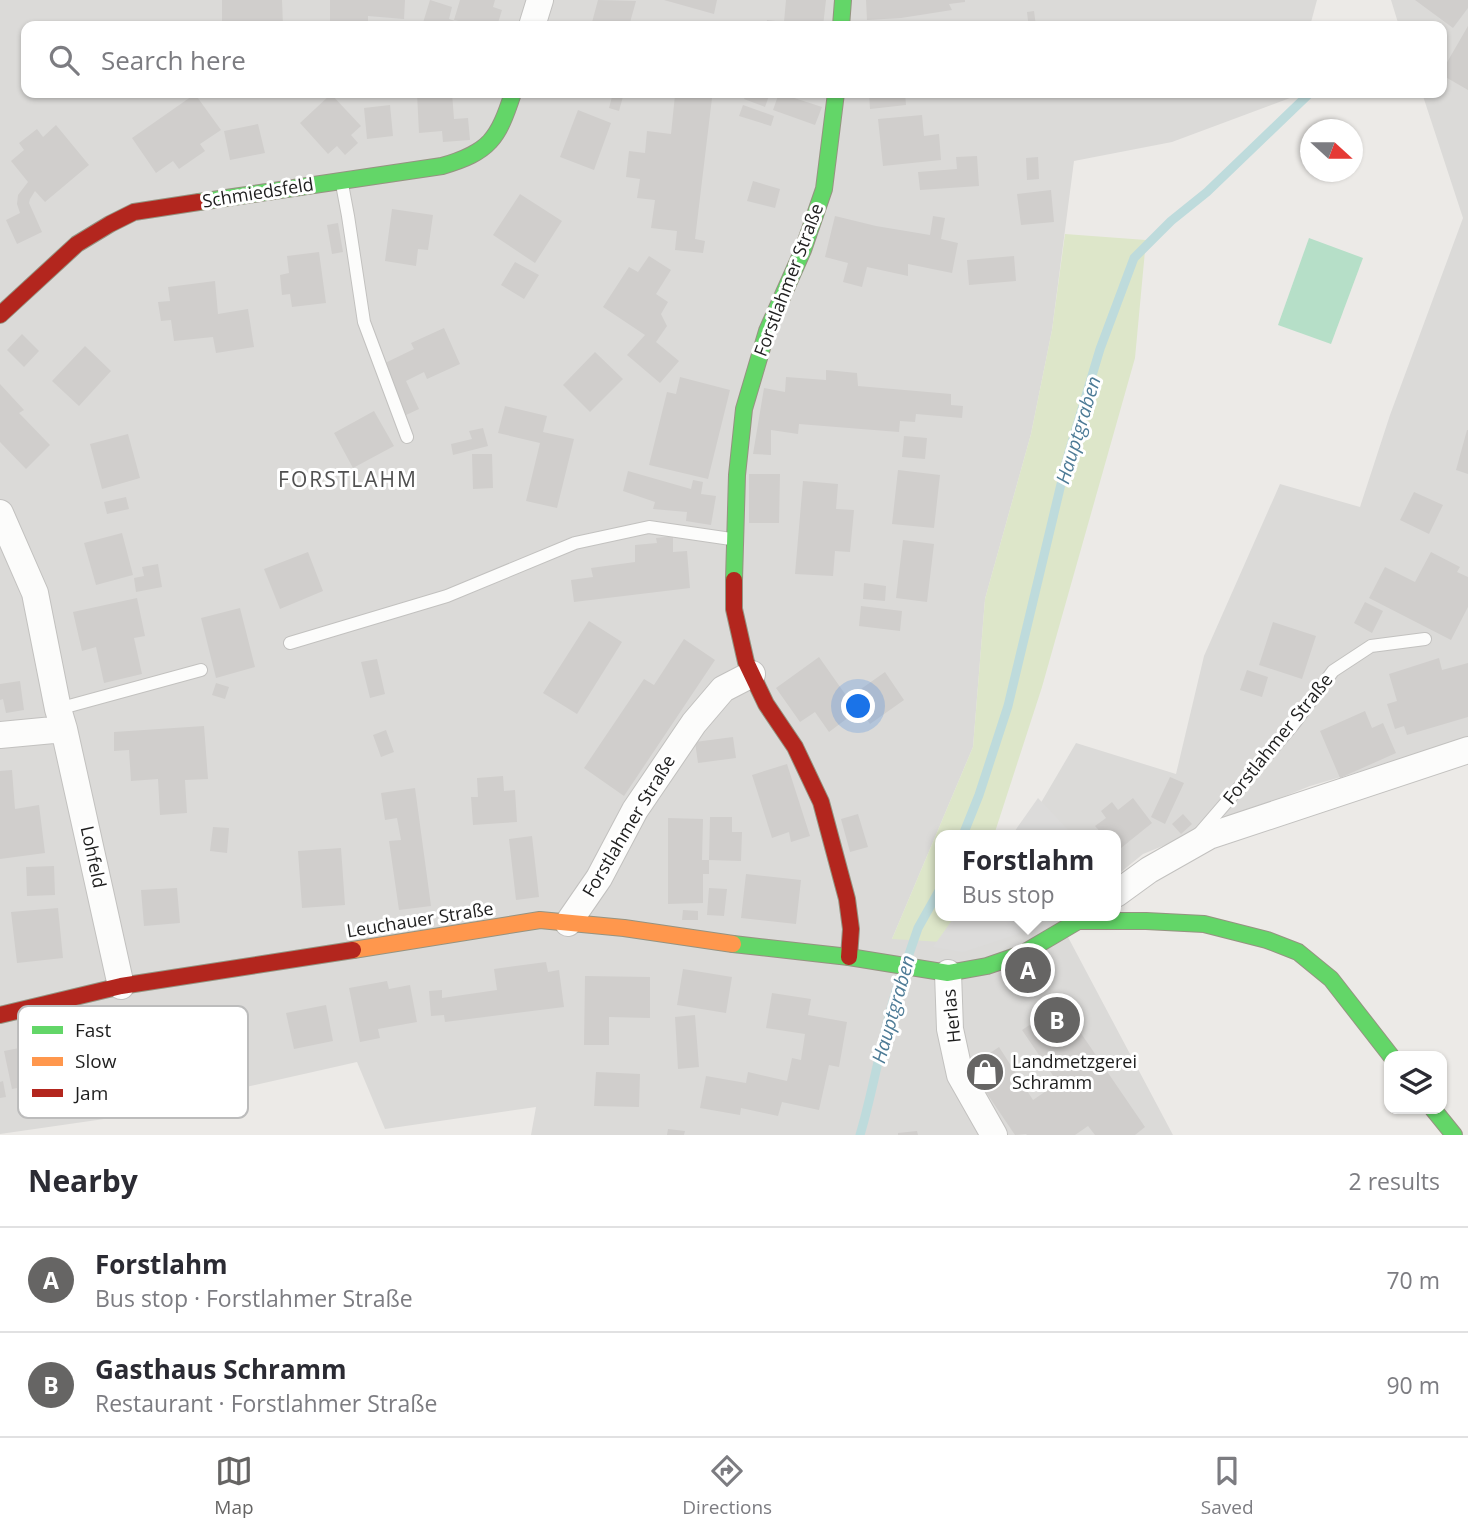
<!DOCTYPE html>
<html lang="en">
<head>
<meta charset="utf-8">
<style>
	:root { --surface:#fff; --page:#f7f7f7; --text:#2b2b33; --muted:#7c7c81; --line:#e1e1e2; --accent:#666564 }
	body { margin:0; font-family:"Open Sans",sans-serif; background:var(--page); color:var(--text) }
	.controls { position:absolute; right:21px; bottom:21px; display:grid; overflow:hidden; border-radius:14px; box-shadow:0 2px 5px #0004 }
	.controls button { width:63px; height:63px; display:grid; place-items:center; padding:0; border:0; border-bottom:2px solid var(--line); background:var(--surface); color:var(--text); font:35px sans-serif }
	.compass { position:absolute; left:1300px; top:119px; width:63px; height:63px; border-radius:50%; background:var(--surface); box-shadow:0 2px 5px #0004; rotate:111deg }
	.you { position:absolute; left:859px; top:707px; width:24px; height:24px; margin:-18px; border:5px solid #fff; border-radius:50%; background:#1a73e8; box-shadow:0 0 0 10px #1a73e833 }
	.badge { display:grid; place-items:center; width:46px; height:46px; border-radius:50%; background:var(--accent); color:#fff; font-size:23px; font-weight:700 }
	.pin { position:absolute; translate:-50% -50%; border:4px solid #fff; box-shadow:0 2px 7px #0006 }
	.popup { position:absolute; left:935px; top:830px; width:186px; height:91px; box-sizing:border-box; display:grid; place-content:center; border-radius:14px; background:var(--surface); filter:drop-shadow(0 2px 5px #0005); font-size:23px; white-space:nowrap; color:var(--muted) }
	.popup b { font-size:26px; color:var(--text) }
	.popup::after { content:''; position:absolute; left:50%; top:100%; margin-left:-14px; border:14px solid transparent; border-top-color:var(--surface) }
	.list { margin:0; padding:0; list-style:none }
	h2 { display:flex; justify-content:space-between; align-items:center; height:91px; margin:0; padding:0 28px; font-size:30px }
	h2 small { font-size:23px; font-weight:400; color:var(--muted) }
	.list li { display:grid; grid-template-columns:46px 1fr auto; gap:21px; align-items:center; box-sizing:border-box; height:105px; padding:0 28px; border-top:2px solid var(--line) }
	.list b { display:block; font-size:26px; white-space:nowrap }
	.list p { margin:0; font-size:23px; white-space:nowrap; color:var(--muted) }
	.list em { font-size:23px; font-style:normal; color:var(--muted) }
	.icon { flex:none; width:38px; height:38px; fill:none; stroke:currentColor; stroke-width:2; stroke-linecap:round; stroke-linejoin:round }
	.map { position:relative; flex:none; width:1468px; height:1135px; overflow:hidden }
	.search { position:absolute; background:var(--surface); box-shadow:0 2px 5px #0004; left:21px; right:21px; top:21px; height:77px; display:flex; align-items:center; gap:18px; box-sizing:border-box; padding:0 24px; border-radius:14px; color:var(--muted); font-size:26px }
	.sheet { height:301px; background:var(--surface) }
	nav { display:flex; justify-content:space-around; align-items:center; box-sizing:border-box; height:98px; border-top:2px solid var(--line); background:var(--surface); font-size:19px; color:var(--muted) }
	nav a { display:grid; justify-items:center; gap:4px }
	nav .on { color:var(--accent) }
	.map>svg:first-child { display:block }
	.residential { fill:#dbdad8 }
	.grass { fill:#dde6c9 }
	.pitch { fill:#b6dfc8 }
	.parking { fill:#dcdbda }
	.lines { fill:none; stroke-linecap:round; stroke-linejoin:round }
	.stream { stroke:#bedbdc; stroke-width:9 }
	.building { fill:#d0cecc }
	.lane-casing { stroke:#c2c1bf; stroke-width:14 }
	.street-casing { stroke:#c2c1bf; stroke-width:28 }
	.fast-casing { stroke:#959381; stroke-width:18 }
	.slow-casing { stroke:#959381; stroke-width:18 }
	.jam-casing { stroke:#959381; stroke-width:18 }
	.lane { stroke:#fcfcfb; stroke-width:12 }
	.street { stroke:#fcfcfb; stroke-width:26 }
	.fast { stroke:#63d668; stroke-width:16 }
	.slow { stroke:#ff974d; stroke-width:16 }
	.jam { stroke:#b3261e; stroke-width:16 }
	.labels { text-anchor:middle; stroke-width:6; stroke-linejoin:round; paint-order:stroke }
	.street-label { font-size:18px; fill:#1e1e1e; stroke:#fff }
	.poi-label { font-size:18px; fill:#1e1e1e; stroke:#fff; text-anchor:start }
	.water-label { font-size:19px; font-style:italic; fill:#4d7b96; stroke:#fff }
	.quarter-label { font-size:21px; letter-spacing:2px; fill:#515151; stroke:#fff }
	.key { fill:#fff; stroke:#bcbcbc; stroke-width:2 }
	.key-label { font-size:19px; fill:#1e1e1e }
</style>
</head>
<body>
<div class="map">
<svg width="1468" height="1135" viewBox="0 0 1468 1135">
	<rect width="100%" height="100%" fill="#eceae7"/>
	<path class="residential" d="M0,0H1317L1310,26H26V93H1291L1290,98L1172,142L1074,161L1052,330L1031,434L985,599L973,747L892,939L975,916H1068L1060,922L1173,1135H531L536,1107L385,1129L357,1062L104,1119L0,1134Z
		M1391,0H1468V740L1310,786L1143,854L1116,876V835H1022L1076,743L1176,774L1204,656L1280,484L1360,507L1390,415L1463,218L1422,93H1442V26H1399Z"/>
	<path class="grass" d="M1065,234L1146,240L1135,358L1042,687L994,835H940V916H968L959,943L892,939L973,747L985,599L1031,434L1052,330Z"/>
	<path class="pitch" d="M1309,238L1363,258L1331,344L1278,325Z"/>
	<path class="parking" d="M1038,798L1073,835H1012Z
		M955,916H1052L1015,935L963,952L933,947Z"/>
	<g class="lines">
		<path class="stream" d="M963,835L979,795L1008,706L1067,459L1100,349L1134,258L1171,221L1207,192L1310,93
			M907,960L918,928L940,889
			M860,1135C876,1081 883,1026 902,973"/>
	</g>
	<path class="building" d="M222,0H282L283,26H222Z
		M330,0H405L404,19L368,16V26H330Z
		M430,0L452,7L449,19L467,25L468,23L454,20L460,0H495L493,7L502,10L497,26H422Z
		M598,0L636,1L629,26H591Z
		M664,0H717L714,14Z
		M786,0H826L823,26H766L767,20L784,22Z
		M866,0H965V2L949,4L952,10L901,18L867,20Z
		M1415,0H1468V8L1453,28Z
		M1034,11L1036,26H1011L1010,24L1028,21L1027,12Z
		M1468,26V90L1442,75V71Z
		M417,93H452L454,119L468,118L470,140L443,142L442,131L419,133Z
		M613,93H624L619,111L609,108Z
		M747,93H770L765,107L744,99Z
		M779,93L822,107L815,125L773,110Z
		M869,93H905L906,105L870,109Z
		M195,94L221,130L200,144L205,151L179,169L173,161L156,173L132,138Z
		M331,94L361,126L351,135L358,143L345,155L337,146L328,154L300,123Z
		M675,95L712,98L695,239L705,241L703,253L675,250L677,231L651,228L655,200L637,198L640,179L626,177L629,151L645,153L647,131L671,134Z
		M390,105L393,136L367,139L364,108Z
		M743,105L774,116L771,126L739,116Z
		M578,110L611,123L594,170L560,157Z
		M922,115L924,136L939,134L941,160L883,166L878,119Z
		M258,124L265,153L230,160L224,131Z
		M56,125L89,165L45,202L35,191L30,199L29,203L42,232L17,244L6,220L20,213L17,204L18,195L28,182L11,161L24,150L19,143L37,129L43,137Z
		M977,156L979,186L920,190L918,172L957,169L956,157Z
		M1038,157L1039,179L1027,180L1026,158Z
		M753,181L780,189L775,208L747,201Z
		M1051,190L1054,222L1021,225L1017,194Z
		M520,194L562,221L535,263L493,235Z
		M392,209L433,215L428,250L418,249L416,266L385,261Z
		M835,216L876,226L930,235L933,216L945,218L941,239L958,243L952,273L908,264V276L867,267L862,287L843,282L848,263L825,257Z
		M338,223L343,252L332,254L327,225Z
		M319,252L326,303L292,307L290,294L282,295L280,275L289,273L287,256Z
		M649,256L671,270L656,294L668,302L661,314L667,326L656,342L679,361L660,383L627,355L645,335L603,307L629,267L638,272Z
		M1014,256L1016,281L969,285L967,260Z
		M515,262L539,275L524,299L501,285Z
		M215,281L218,314L248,309L254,347L216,353L213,337L174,341L171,320L161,321L158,302L170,301L168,287Z
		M444,328L460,364L427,379L424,372L406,381L419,409L406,415L383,364L414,349L411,343Z
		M22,334L39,351L24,367L7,350Z
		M85,346L111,371L79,406L52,381Z
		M595,352L623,379L590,412L563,385Z
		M826,370L857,373L858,386L951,394V405L963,406L962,418L916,414L915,422L900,421L899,432L799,424L798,434L771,430V455L753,454L764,388L785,392L786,377L826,380Z
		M680,377L730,390L708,479L649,465L667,392L676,394Z
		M0,384L24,410L19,413L50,445L26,469L0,442Z
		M505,406L547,416L543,432L574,439L557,508L526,501L540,443L498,433Z
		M374,411L394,446L353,468L334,433Z
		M483,428L488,446L453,455L451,444L472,439L469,431Z
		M1467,430H1468V474L1456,470Z
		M128,434L140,478L102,489L90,444Z
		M904,436L927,438L925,459L902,457Z
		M472,454H492L493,488L473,489Z
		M898,470L940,475L934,528L892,524Z
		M628,471L691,489L693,480L703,482L701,494L716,496L711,525L686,521L687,512L653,509L655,502L623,491Z
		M749,474H780L779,523H749Z
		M803,481L838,484L836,509L854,510L850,552L835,551L833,576L795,574Z
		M1414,492L1443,505L1429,534L1400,520Z
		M126,497L129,509L107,514L104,502Z
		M122,533L133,575L96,585L84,543Z
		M673,536V552L687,551L690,588L574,602L571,580L593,577L591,568L635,562V545L657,543L656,538Z
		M903,540L934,544L927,602L896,598Z
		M308,552L323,591L280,609L264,569Z
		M1431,552L1460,567L1457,572L1468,577V607L1451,640L1369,598L1385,567L1415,582Z
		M158,564L162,587L136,592L134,578L144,576L142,567Z
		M864,583L886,586L885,601L863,599Z
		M137,598L145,636L134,638L142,674L104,683L96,647L82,651L73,612Z
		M1365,602L1383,611L1372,633L1354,623Z
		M861,606L902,611L900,631L859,626Z
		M240,608L255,667L216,678L201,618Z
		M589,621L622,642L577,714L543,693Z
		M1273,622L1316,636L1302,679L1259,665Z
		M684,639L715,660L624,796L584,768L644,679L654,685Z
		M819,657L857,711L829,732L815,712L800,722L776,688Z
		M1439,658L1442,670L1468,663V717L1407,735L1404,726L1395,729L1387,704L1397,701L1389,674Z
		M377,659L385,694L370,698L361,662Z
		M1247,670L1268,677L1262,697L1240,690Z
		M885,672L904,700L870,724L851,696Z
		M20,681L24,710L6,713L3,699L0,700V684Z
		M216,683L229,687L225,699L212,695Z
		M1365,711L1372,728L1383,723L1396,753L1340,778L1320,731Z
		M204,726L208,779L185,780L187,813L160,815L158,779L131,781L129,750L114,751V732Z
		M386,730L394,752L381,757L373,735Z
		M733,737L736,758L698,763L695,742Z
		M787,764L810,836L791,842L789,832L772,838L752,775Z
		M12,770L15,809L39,805L45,853L0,859V771Z
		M503,776L504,791L515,790L517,822L473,825L471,797H478L477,778Z
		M1170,777L1184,783L1165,824L1151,817Z
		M415,788L431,906L399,910L389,841L401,840L397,818L385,820L381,793Z
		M1133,798L1152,823L1116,852V835H1103L1095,826L1106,818L1101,811L1112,802L1118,810Z
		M858,814L868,847L850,852L841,819Z
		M1183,814L1192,824L1181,834L1172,824Z
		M710,817H732V832H742L741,861L709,860V874H703V903L668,904V818L703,819L702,860H709Z
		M213,827L229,828L227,853L210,851Z
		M532,836L539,897L516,900L509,839Z
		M341,848L345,905L302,908L298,851Z
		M54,866L55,895L27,896L26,867Z
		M746,874L801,880L796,924L741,918Z
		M177,888L180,923L144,926L141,890Z
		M709,888L727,889L724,916L707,915Z
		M58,908L63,958L17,963L11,912Z
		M683,910L698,911V920H682Z
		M546,962L548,972L559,970L564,1007L445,1022L444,1015L431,1016L429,991L442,990V998L497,990L494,969Z
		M683,969L732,977L726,1013L677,1005Z
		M585,976L650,977V1018L609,1017V1045H584Z
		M387,981L389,989L410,985L417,1022L378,1029L380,1038L360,1042L349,988Z
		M772,993L811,999L808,1015L847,1022L839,1067L829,1065L819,1110L782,1102L778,1116L741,1108L740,1115L700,1108L706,1076L746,1083L748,1072L787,1081L792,1058L801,1060L805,1034L766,1028Z
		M1061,1004L1145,1127L1135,1135H1095L1088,1126L1075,1135H1027L1026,1134L1015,1135L969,1067L999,1047L1033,1100L1058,1083L1022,1030Z
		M326,1005L333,1041L294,1049L286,1013Z
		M153,1010L159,1043L140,1047L134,1013Z
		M695,1015L699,1067L678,1069L675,1017Z
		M216,1033L218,1048L229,1046L231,1057L223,1058L225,1069L164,1079L159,1043Z
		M99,1039L103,1062L25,1077L27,1086L12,1089L4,1051L55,1041L56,1047Z
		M596,1072L640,1074L639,1107L594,1106Z
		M3,1081L6,1097L0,1098V1082Z
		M668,1129L685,1131L684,1135H667Z
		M917,1131L918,1135H898V1133Z"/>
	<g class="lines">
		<g class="lane-casing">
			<path id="lane" d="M342,184L348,216L364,322L407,437
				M290,643L447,596L575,543L649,527L731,539
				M58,709L201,670
				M1199,834L1293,725L1333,671L1371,646L1425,639"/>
		</g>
		<g class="street-casing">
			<path id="street" d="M532,26L540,0
				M0,513L35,593L58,709L64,729L121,986
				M0,735L64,729
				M1116,894L1149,870L1209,836L1468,750
				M568,923L599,878L635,810L694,723L723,689L752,674
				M948,973L950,1029L960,1075L994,1135"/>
		</g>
		<g class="fast-casing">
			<path id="fast" d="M841,26L843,0
				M199,202L442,166C490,152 498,139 513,93
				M734,580L737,475L744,409L767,331L803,250L824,189L836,93
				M733,944L849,957L948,973L987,966L1022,954L1078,921H1146L1204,924L1267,940L1298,952L1331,979L1391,1056
				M1433,1109L1454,1135"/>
		</g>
		<g class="slow-casing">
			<path id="slow" d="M353,950L540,920L624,928L733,944"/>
		</g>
		<g class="jam-casing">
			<path id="jam" d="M0,315L77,244L110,224L134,212L199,202
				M734,580V609L746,662L766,704L795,747L821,802L847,899L851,929L849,957
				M0,1015L121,986L353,950"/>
		</g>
		<use href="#lane" class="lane"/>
		<use href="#street" class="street"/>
		<use href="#fast" class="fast"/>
		<use href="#slow" class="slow"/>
		<use href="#jam" class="jam"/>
	</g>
	<defs>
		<g id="shop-disc" transform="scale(2.0125)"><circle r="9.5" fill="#666564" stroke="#fff"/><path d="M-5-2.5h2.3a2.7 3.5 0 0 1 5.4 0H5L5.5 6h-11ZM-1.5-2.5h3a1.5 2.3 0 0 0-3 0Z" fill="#fff"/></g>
	</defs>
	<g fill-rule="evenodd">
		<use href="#shop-disc" x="985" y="1072"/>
	</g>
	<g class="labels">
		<g class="street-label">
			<text transform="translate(258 193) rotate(-9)" y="6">Schmiedsfeld</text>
			<text transform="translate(789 280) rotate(-69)" y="6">Forstlahmer Straße</text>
			<text transform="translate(1278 739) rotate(-51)" y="6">Forstlahmer Straße</text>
			<text transform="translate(629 826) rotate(-59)" y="6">Forstlahmer Straße</text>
			<text transform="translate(93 857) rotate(78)" y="6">Lohfeld</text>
			<text transform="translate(420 920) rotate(-9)" y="6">Leuchauer Straße</text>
			<text transform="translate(952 1016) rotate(-96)" y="6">Herlas</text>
		</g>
		<g class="poi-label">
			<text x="1012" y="1068">Landmetzgerei<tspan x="1012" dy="21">Schramm</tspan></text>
		</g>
		<g class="water-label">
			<text transform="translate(1078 430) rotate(-73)" y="7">Hauptgraben</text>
			<text transform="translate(893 1009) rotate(-74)" y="7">Hauptgraben</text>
		</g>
		<g class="quarter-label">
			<text x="348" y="487">FORSTLAHM</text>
		</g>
	</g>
	<rect x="18" y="1006" width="230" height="112" rx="10" class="key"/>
	<rect x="32" y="1026" width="31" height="8" fill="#63d668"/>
	<rect x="32" y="1057" width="31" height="9" fill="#ff974d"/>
	<rect x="32" y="1089" width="31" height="8" fill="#b3261e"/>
	<g class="key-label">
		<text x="75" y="1037">Fast</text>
		<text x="75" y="1068">Slow</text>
		<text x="75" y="1100">Jam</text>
	</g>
</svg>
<div class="controls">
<button><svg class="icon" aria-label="layers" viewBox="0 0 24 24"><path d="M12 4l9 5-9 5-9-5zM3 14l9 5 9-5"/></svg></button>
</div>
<svg class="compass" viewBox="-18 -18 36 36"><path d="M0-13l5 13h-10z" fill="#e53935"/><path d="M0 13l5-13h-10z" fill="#7c7c81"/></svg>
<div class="you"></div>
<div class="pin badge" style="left:1028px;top:970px">A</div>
<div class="popup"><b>Forstlahm</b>Bus stop</div>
<div class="pin badge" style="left:1057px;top:1020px">B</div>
<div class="search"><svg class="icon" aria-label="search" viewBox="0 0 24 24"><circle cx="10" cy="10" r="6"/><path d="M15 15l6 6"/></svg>Search here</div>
</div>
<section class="sheet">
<h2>Nearby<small>2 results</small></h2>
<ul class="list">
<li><span class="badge">A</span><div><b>Forstlahm</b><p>Bus stop · Forstlahmer Straße</p></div><em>70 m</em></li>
<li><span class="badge">B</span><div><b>Gasthaus Schramm</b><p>Restaurant · Forstlahmer Straße</p></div><em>90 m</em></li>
</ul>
</section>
<nav>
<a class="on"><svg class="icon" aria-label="map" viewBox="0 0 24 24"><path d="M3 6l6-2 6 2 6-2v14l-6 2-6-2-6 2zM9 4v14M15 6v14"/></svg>Map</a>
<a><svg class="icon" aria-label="directions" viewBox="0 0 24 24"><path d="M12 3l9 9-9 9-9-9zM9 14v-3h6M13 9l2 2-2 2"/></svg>Directions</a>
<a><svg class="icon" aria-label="saved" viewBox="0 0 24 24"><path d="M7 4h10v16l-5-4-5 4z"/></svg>Saved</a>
</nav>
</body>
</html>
